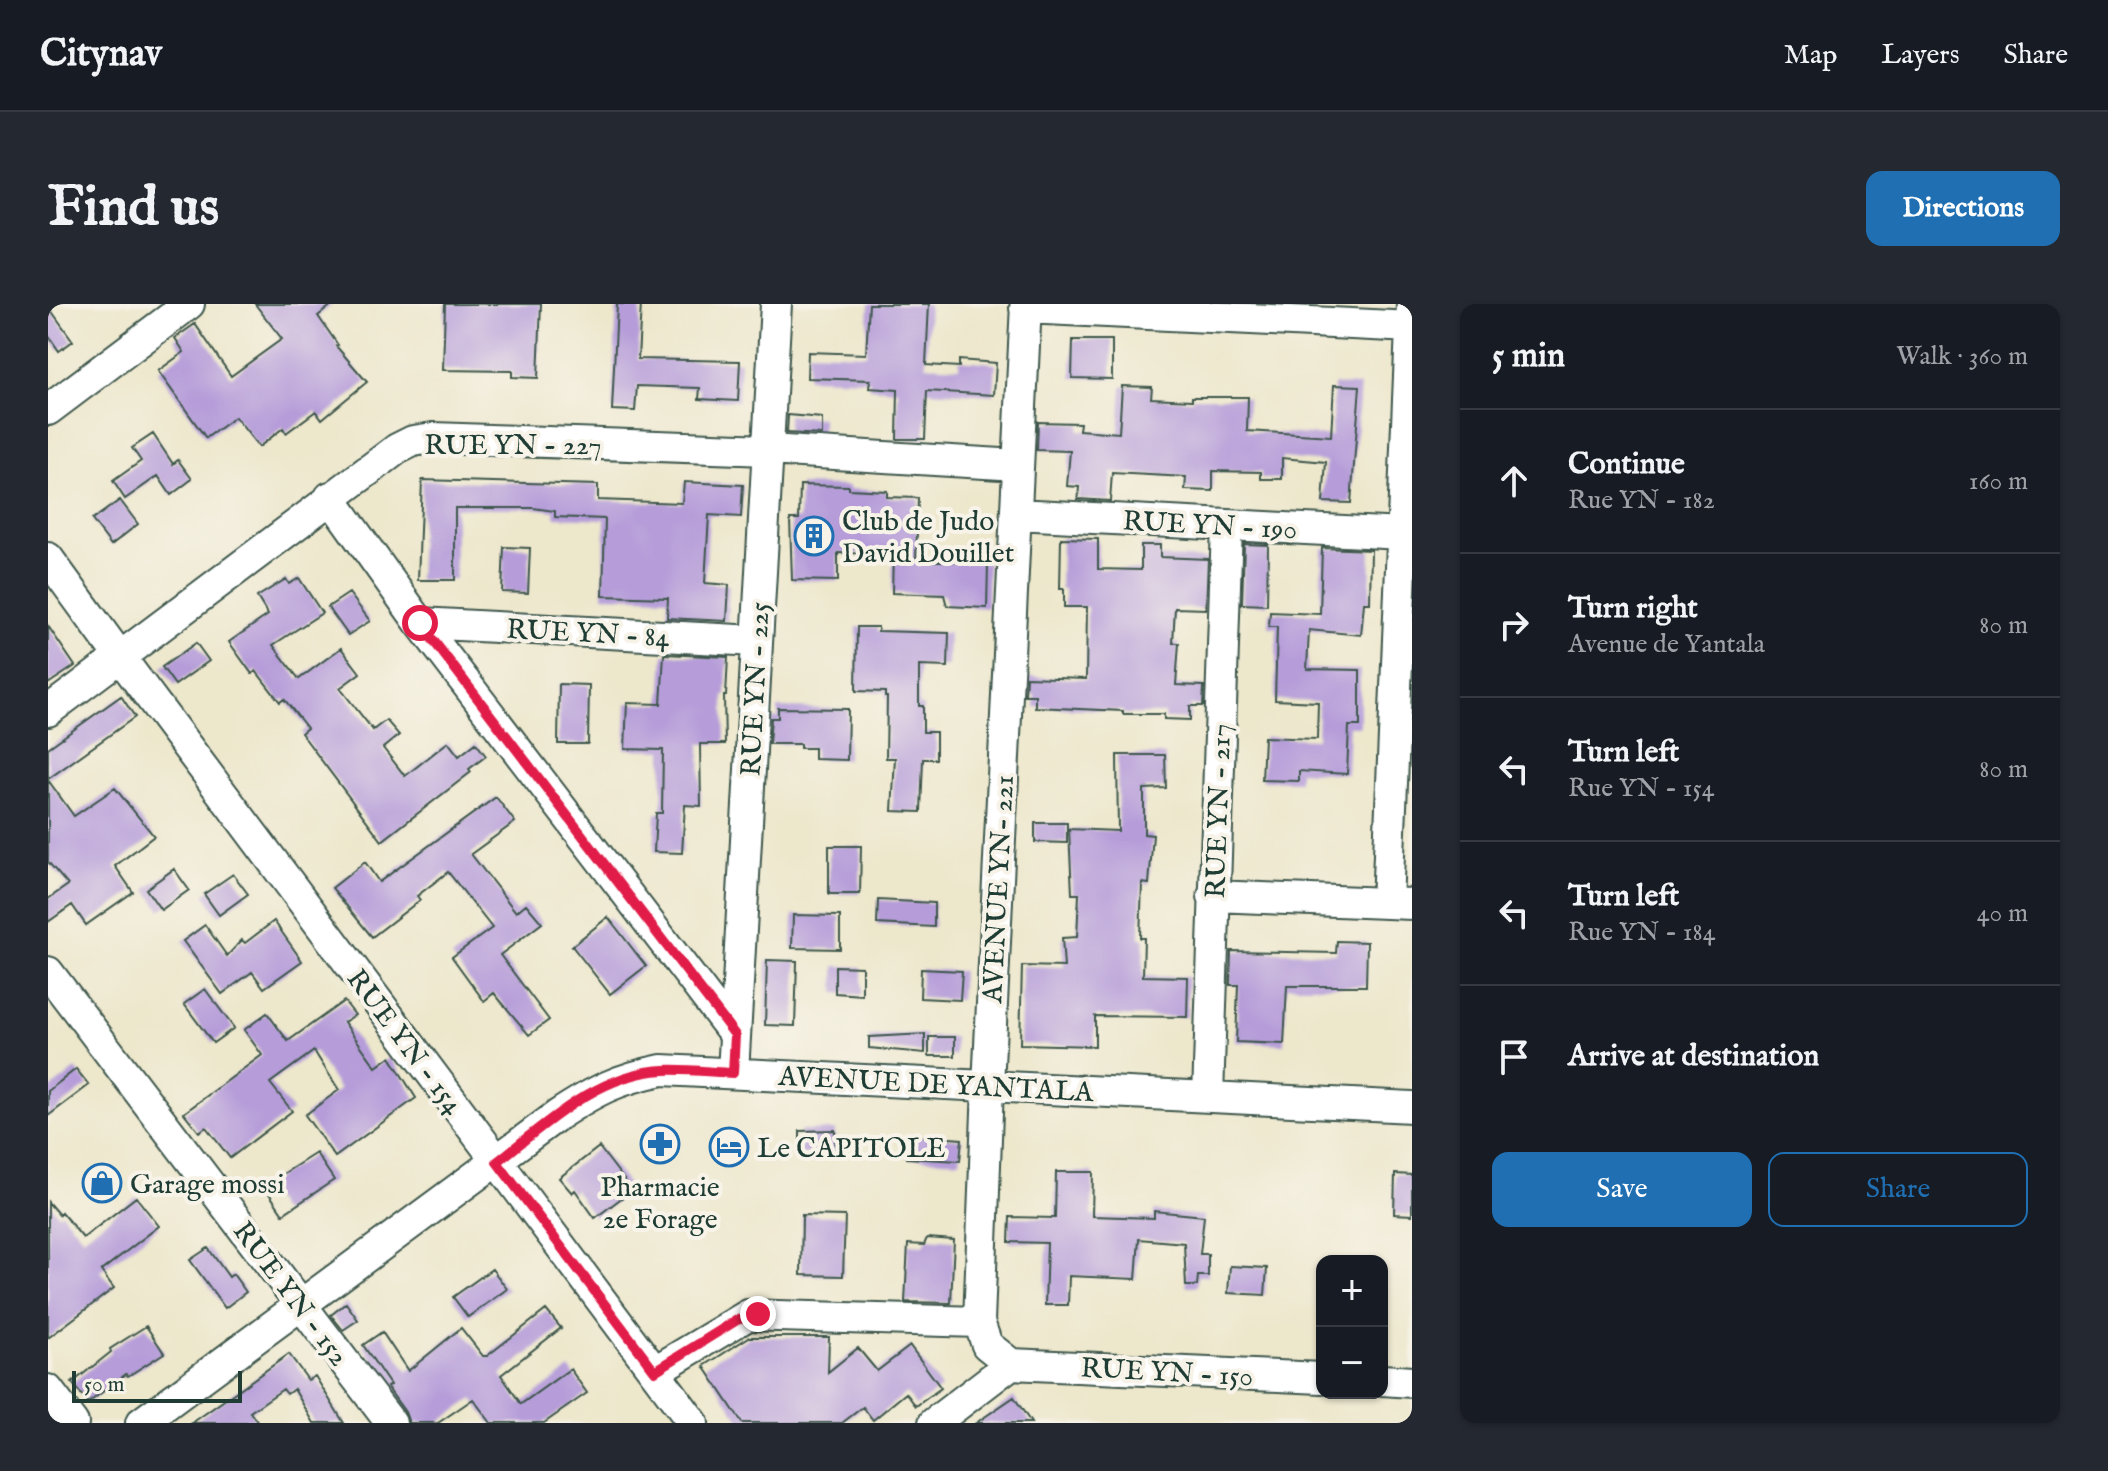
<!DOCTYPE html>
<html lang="en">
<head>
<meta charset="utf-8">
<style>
	:root { --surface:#171b24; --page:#242831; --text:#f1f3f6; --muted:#9ea1a6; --line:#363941; --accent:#1f6fb2 }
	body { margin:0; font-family:"IM FELL English",serif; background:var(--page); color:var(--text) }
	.controls { position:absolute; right:24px; bottom:24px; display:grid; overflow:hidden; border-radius:16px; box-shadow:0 2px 6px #0004 }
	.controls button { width:72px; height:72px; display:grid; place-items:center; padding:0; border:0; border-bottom:2px solid var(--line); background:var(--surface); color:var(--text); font:40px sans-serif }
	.scale { position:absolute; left:24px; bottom:20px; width:170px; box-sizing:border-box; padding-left:8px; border:4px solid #1f3d34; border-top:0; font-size:22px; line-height:28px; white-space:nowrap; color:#1f3d34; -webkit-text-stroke:6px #f7f3e8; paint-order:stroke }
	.stop { position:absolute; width:24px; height:24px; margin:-18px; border:6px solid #e11d48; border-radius:50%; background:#fff }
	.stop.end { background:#e11d48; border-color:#fff; box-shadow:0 2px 8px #0008 }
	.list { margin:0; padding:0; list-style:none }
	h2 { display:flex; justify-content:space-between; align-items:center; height:104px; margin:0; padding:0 32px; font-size:34px }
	h2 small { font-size:26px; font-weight:400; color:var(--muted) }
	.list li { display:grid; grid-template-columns:52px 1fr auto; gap:24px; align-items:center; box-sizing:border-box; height:144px; padding:0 32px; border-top:2px solid var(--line) }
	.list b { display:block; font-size:30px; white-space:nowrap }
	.list p { margin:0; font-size:26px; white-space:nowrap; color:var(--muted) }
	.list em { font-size:26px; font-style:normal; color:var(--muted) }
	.actions { display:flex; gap:16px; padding:24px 32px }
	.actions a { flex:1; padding:18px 0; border:2px solid var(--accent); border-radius:16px; text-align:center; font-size:28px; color:var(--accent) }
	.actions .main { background:var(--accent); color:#fff }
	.icon { flex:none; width:44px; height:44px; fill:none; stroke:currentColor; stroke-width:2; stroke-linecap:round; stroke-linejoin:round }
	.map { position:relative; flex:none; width:1364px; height:1119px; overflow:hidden; border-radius:16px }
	header { display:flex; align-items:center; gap:48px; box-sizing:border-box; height:112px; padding:0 40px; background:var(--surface); border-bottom:2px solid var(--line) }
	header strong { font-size:38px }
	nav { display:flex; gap:44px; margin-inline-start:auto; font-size:28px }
	.intro { display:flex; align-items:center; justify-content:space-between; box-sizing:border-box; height:192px; padding:0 48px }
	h1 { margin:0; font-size:56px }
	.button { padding:20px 36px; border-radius:16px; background:var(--accent); color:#fff; font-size:28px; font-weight:700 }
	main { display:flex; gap:48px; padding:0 48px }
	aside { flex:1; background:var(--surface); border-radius:16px; box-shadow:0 2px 6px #0004 }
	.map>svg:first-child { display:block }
	.building { fill:#b69dd9 }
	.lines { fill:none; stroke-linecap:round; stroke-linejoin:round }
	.minor-casing { stroke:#3e564b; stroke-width:34 }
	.minor { stroke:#fff; stroke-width:30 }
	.route { stroke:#e11d48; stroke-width:10 }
	.labels { text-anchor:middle; stroke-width:8; stroke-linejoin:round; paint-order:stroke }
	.street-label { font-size:28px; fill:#1f3d34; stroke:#f7f3e8 }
	.poi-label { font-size:28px; fill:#1f3d34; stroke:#f7f3e8; text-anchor:start }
</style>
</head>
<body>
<header>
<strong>Citynav</strong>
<nav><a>Map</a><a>Layers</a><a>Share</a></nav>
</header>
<div class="intro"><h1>Find us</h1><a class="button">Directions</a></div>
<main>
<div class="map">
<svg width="1364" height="1119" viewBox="0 0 1364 1119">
	<rect width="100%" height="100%" fill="#f7f3e8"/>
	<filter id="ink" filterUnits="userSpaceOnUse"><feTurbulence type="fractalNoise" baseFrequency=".0125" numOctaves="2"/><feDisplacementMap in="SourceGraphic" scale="16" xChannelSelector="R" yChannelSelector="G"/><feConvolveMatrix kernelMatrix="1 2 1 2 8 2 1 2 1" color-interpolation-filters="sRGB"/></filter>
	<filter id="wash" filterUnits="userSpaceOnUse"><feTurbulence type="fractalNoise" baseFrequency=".006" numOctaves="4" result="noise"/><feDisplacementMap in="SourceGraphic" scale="32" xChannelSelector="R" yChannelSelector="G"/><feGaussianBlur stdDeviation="1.8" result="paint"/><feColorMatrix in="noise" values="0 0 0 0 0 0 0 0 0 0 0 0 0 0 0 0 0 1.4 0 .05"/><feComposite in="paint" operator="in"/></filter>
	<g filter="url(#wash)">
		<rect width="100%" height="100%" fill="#ede7cc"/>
		<g id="blocks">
			<path class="building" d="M207,0H285L270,12L290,41L288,42L319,78L274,115L268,107L238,129L235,124L211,143L187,113L158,134L110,67L136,48L127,34L147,20L183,72L234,35Z
				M397,0H493L490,74L464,73V67L395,66Z
				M569,0H593L590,55L692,57L690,97L651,95L652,84L589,82L587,107L564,106Z
				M821,0H881L878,61L911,63V56L948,59L946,91L879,87L877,135H849L850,86L821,84L822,76L759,74L760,48L818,50Z
				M0,2L25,37L11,47L0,31Z
				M1025,36H1064V75L1024,74Z
				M1286,81L1312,82L1303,199L1275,198L1278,158L1234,154V175H1213V168L1165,167V187L1137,186L1138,173L1064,169L1062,197L1030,195L1031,183L1019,182L1022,147L989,146L990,118L1032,119L1031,126L1071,129L1074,82L1104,83L1103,94L1144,96V93H1200L1199,127L1283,132Z
				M740,111L774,114V131L739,129Z
				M105,130L125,160L130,156L144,175L123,191L110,172L77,195L65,177L93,157L84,144Z
				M374,176L550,181V196L634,199L636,178L695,181L693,213L661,211L657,279L681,281L679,317L619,314L620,294L555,292L557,215L507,213V207L485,204H407V276H370Z
				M752,181L801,182V185L839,187V193L870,194L868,256L940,259L939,304L899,302L896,291L844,289L845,250L790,249V277L744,276L742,215H751Z
				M72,196L90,220L63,241L44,216Z
				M1013,234L1050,235V265L1093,266V241H1112V253L1160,255L1158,305L1127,304L1125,339H1131L1128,381L1156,382L1155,402H1142V416L1116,415V410H1075V407L987,403V391H977L978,373L1038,375L1039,303H1016V285H1012Z
				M1196,240L1220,241L1219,301L1194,300Z
				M456,243L482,244L480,289L454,288Z
				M1274,244L1323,246L1322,299H1316L1313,331L1261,326L1259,365L1312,366V422H1301L1299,470L1251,467V477L1214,476L1216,433L1269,435L1270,398L1227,396L1229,323H1221L1222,308L1272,310Z
				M251,274L274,309L225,341L251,375L293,344L312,369L292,384L325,426L338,416L351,431L335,444L357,472L400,438L411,452L428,439L438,452L421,465L423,468L334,537L253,429L259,424L236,395L232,398L208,367L204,370L181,338L220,311L209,293L238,275L241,280Z
				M301,289L322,317L300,331L280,303Z
				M0,322L27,362L0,380Z
				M809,323H830V327L901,329L900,363L871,362V402H875V428H888V455H875L873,508L844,507L847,454H838L839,393H837V388L808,387Z
				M148,339L161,357L127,381L114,363Z
				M616,350L680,353L678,392H676L677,440H652L653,502L637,501L634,549L606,548L608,509H614L615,446L577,445L579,399L613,400Z
				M511,380L541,381L540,440H510Z
				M73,392L87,413L0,475V444Z
				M730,404L800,405L799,456L766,455V444H752V440H721L723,414H730Z
				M1069,451H1117L1118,484L1096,485V530L1105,531L1101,580L1094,579L1092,634H1096L1095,672L1140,673L1139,713L1047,712V742L972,740L974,662L1016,663L1014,634L1029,633L1031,590H1024L1021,525L1070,527Z
				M0,476L26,512L67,484L106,532L67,562L85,588L38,621L24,601L0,618V595L20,581L0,558Z
				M448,493L467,518L423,550L468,608L478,600L494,619L452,651L501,716L481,731L446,689L436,697L404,653L444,624L400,568L369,592L372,596L324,633L284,584L317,558L331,578Z
				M987,519H1019V539L987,538Z
				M781,542H813L812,590H781Z
				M126,565L141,586L113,606L98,585Z
				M185,570L200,590L171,611L156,590Z
				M830,596L886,599V623L829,620Z
				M745,611L792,612V645L744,644Z
				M560,613L598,662L562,690L524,642Z
				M226,617L254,657L216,684L204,668L174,690L135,637L157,621L179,652L194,636L197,639Z
				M1289,637L1319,638L1318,682H1239L1236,740L1188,738L1190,681H1182L1183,647L1288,649Z
				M719,656L749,657L747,722L717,721Z
				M787,662L814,663V691L787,689Z
				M873,665L914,667L912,696L872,694Z
				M157,685L186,724L165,739L136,700Z
				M296,697L307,711L296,718L328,763L342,753L368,794L287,853L257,811L291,786L266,747L222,779L244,807L182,854L158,823L151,828L136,809L214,751L196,726L219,709L240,737Z
				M877,730V749L821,744V733Z
				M881,733H907V752H881Z
				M28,765L41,781L0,812V787Z
				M787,826L788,850H752V827Z
				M861,831L914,835L912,857L859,854Z
				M551,843L584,886L547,914L527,886L524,889L511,874Z
				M268,849L286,876L235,910L216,882Z
				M1008,868H1045L1044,912L1106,914V907L1156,912L1152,950H1160V972H1150L1149,982H1138L1136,939L1091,935L1088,975L1021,972L1020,1001H997L999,939L961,938L962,913L1007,914Z
				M1347,870L1364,871V911L1346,910Z
				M88,893L111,922L53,967L66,984L0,1034V898L11,911L13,908L35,934Z
				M754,911L797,912L795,972L753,971Z
				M879,934L906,936L903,999L857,998L860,940L876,941Z
				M160,944L181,973L185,970L198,988L177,1004L142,956Z
				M1182,962L1219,964L1217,991L1180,989Z
				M444,965L459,985L420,1013L405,993Z
				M298,999L310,1016L295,1026L283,1011Z
				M498,1006L513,1024L453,1071L473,1100L522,1065L539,1089L496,1119H443L425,1095L390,1119H361L357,1108L339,1083L342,1081L315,1041L334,1028L360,1067L413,1024L435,1052H439Z
				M98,1022L116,1049L80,1072L78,1070L40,1099L24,1079L63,1048L62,1045Z
				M701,1033H781L780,1068L810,1044L829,1067L862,1042L893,1084L868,1102L858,1089L825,1116L815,1103L794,1119H694L656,1062Z
				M241,1050L260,1076L267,1072L296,1119H266L246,1085L239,1090L235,1085L202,1108L210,1119H144Z
				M966,1093L983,1119H928Z"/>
		</g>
	</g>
	<g filter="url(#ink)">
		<use href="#blocks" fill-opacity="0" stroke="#3e564b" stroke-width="2"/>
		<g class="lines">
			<g class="minor-casing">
				<path id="minor" d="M977,4L1364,23
					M0,106L141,0
					M282,193L372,319L687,731
					M968,210L1355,230
					M0,254L72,353L645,1119
					M372,319L709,337
					M0,407L349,145L365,137L385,134L720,146L970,161
					M1165,592L1364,600
					M1339,599L1364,0
					M0,668L343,1119
					M685,769L728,0
					M1160,793L1179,221
					M963,1060L939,1041L931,1018L940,782L978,0
					M963,1060L1274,1074
					M607,1067L700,1011L931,1018
					M1334,1076L1364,1078
					M0,1086L25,1119
					M93,1119L510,811C548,786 570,775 614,766L1364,803
					M886,1119L963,1060"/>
			</g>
			<use href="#minor" class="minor"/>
		</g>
	</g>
	<g class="lines" filter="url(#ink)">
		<path class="route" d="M372,319L687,731L685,769C663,768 639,765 616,766C551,769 497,820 449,858L607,1067L689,1016L710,1010"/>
	</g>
	<defs>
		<g id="building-ring" transform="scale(2)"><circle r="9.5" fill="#f7f3e8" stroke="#1f6fb2" stroke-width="1.5"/><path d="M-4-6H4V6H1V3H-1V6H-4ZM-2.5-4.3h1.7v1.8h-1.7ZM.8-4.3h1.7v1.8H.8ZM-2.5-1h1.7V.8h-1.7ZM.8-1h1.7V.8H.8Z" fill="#1f6fb2"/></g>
		<g id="pharmacy-ring" transform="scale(2)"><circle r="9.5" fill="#f7f3e8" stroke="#1f6fb2" stroke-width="1.5"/><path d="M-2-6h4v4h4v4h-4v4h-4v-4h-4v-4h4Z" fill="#1f6fb2"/></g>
		<g id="hotel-ring" transform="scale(2)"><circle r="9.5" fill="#f7f3e8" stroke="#1f6fb2" stroke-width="1.5"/><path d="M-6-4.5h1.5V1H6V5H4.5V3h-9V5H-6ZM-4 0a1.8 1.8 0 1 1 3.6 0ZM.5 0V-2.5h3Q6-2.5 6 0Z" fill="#1f6fb2"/></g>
		<g id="shop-ring" transform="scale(2)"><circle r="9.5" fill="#f7f3e8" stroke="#1f6fb2" stroke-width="1.5"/><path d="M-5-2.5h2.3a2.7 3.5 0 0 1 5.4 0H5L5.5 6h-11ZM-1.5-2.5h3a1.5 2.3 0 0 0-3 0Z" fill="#1f6fb2"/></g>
	</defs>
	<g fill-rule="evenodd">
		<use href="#building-ring" x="766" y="232"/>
		<use href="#pharmacy-ring" x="612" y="840"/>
		<use href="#hotel-ring" x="681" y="843"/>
		<use href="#shop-ring" x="54" y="879"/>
	</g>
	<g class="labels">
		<g class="street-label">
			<text x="465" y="150">RUE YN - 227</text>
			<text transform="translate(1162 220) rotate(3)" y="10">RUE YN - 190</text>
			<text transform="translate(540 328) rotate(3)" y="10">RUE YN - 84</text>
			<text transform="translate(706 385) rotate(-87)" y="10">RUE YN - 225</text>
			<text transform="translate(1169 507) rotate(-88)" y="10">RUE YN - 217</text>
			<text transform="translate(949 585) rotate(-87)" y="10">AVENUE YN- 221</text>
			<text transform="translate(358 737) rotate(53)" y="10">RUE YN - 154</text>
			<text transform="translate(888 779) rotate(3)" y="10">AVENUE DE YANTALA</text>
			<text transform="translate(244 989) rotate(53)" y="10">RUE YN - 152</text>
			<text transform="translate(1119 1067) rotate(3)" y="10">RUE YN - 150</text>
		</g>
		<g class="poi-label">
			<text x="794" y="226">Club de Judo<tspan x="794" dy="32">David Douillet</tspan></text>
			<text x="709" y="853">Le CAPITOLE</text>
			<text x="82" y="889">Garage mossi</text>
			<text x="612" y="892" text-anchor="middle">Pharmacie<tspan x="612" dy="32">2e Forage</tspan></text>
		</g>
	</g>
</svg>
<div class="controls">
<button>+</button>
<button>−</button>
</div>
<div class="scale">50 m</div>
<div class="stop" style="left:372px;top:319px"></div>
<div class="stop end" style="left:710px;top:1010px"></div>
</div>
<aside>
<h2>5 min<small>Walk · 360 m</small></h2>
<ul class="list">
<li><svg class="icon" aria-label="ahead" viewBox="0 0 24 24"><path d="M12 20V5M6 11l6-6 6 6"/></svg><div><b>Continue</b><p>Rue YN - 182</p></div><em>160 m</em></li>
<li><svg class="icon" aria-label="right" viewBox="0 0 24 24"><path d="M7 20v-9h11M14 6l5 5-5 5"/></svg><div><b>Turn right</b><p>Avenue de Yantala</p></div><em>80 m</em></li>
<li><svg class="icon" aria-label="left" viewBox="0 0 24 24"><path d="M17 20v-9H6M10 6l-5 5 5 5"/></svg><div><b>Turn left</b><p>Rue YN - 154</p></div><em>80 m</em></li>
<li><svg class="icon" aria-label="left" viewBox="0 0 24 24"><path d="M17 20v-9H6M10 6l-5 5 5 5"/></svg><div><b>Turn left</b><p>Rue YN - 184</p></div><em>40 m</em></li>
<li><svg class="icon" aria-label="arrive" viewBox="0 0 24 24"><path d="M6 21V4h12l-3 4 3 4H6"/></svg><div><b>Arrive at destination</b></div></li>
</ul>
<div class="actions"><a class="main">Save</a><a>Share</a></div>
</aside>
</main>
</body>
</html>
